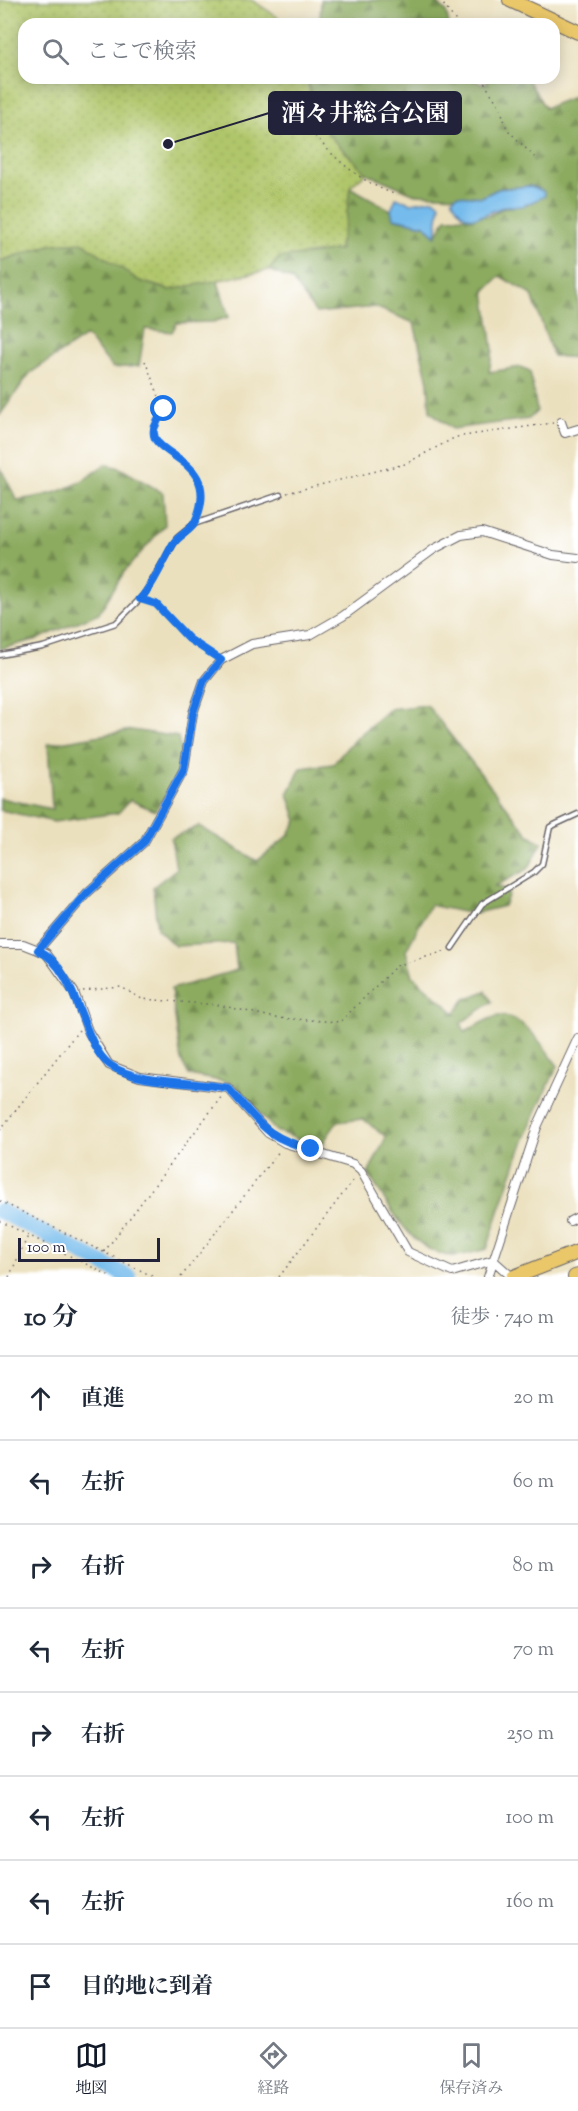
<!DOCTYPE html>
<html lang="ja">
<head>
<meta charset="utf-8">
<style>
	:root { --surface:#fff; --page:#f6f6f7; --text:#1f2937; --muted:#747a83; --line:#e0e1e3; --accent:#111827 }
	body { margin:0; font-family:"Sorts Mill Goudy","Noto Serif JP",serif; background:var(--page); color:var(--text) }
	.scale { position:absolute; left:18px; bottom:15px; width:142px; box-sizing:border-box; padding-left:6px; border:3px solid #22223b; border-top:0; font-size:16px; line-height:21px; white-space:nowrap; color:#22223b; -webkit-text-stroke:4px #fff; paint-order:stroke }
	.stop { position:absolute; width:18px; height:18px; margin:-14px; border:4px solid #1a73e8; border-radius:50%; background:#fff }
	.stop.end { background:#1a73e8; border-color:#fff; box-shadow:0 2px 6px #0008 }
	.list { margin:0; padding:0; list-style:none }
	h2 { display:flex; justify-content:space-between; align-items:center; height:78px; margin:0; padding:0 24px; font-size:26px }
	h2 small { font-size:20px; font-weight:400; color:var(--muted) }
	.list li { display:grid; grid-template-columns:39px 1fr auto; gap:18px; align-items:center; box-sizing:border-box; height:84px; padding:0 24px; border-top:2px solid var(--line) }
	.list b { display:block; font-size:22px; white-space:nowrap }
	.list em { font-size:20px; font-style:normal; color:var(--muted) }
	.icon { flex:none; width:33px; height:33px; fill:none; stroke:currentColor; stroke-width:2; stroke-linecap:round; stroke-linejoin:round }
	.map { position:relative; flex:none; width:578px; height:1277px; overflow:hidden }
	.search { position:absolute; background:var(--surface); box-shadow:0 3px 15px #0003; left:18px; right:18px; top:18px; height:66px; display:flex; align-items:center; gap:15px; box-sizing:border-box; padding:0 21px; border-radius:18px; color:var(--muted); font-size:22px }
	.sheet { height:750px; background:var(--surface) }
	nav { display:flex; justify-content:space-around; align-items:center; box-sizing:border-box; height:84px; border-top:2px solid var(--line); background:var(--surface); font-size:16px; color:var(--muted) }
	nav a { display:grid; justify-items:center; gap:3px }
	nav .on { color:var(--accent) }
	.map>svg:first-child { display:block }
	.forest { fill:url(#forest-firs); stroke:#57664c; stroke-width:1.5 }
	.park { fill:url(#park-dots); stroke:#697452; stroke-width:1.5 }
	.water { fill:#75bbec; stroke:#4c6e94; stroke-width:1.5 }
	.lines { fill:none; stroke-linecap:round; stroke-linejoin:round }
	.river { stroke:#75bbec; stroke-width:16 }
	.service-casing { stroke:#686468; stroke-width:7 }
	.minor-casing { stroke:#686468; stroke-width:10 }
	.trunk-casing { stroke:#686468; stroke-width:16 }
	.motorway-casing { stroke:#686468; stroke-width:16 }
	.path { stroke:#686468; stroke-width:1.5; stroke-dasharray:1.5 4.5; stroke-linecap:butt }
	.service { stroke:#fff; stroke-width:4 }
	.minor { stroke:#fff; stroke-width:8 }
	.trunk { stroke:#eac769; stroke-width:14 }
	.motorway { stroke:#eac769; stroke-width:14 }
	.route { stroke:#1a73e8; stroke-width:8 }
	.leader { fill:none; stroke:#22223b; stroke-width:2 }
	.callout-dot { fill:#22223b; stroke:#fff; stroke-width:2 }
	.callout { fill:#22223b; stroke:#22223b; stroke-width:2 }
	.callout-label { font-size:24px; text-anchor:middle; font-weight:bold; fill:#fff }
</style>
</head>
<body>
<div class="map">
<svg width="578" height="1277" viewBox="0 0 578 1277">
	<defs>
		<pattern id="forest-firs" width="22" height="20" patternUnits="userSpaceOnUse" patternTransform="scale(1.5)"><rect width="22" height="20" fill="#8cab5e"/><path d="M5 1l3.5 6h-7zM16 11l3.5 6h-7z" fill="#728b4f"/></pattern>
		<pattern id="park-dots" width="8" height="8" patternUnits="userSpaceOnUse" patternTransform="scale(1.5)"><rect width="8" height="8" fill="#b0c66a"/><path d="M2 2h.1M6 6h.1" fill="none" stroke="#97aa5d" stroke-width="1.8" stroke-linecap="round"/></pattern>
	</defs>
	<rect width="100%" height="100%" fill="#fff"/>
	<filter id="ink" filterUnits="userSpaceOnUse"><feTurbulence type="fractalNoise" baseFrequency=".0167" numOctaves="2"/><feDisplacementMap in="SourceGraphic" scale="12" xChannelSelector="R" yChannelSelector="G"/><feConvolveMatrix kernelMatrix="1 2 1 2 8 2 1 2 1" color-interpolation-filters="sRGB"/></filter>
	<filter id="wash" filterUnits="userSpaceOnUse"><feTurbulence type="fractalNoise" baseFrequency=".008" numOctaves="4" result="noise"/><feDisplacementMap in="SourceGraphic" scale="24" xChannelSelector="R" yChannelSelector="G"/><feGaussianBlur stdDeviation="1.35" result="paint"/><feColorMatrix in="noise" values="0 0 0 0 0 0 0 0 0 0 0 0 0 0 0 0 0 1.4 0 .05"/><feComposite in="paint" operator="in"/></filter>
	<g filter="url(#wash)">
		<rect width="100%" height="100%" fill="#ebe0bd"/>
		<path class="forest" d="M321,0H435L446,12L449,24H320Z
			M305,78H470L482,84L491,78H527L545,108L578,95V358L553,356L532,295L500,276L485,291L493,350L489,372L521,367L530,371L537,411L529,419L452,429L430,411L428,382L414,323L375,307L316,313L292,280L269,270L279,258L298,254L346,221L350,187L391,210L394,218L425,225L436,236L446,218L489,216L505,207L521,206L543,191L531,186L498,189L482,197L415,194L366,173L328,134Z
			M82,242L140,281L169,290L217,279L229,317L213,322L177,323L172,332L145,329L139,366L113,368L86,336L30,373L0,415V261L53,244Z
			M105,464L120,468L163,493L165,525L124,572L99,613L38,639L0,649V467L17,500C54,495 76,489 105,464Z
			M427,705L528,834L542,843L528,869L495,886L510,891L504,906L472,914L430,905L406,951L413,976L455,1013L465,999L486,991L492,1002L461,1023L465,1032C474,1027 489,1017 499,1016C524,1014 545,1049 558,1066C527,1125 507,1186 487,1249C477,1251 462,1257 451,1256C410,1252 389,1204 368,1174L386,1137L363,1119L337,1122L320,1147L276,1131L232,1083L189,1075L181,1060L171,989L237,970L234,943L175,946L157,929L153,887L176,869L171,838L199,826L257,861L287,837L297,821L288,794L301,768L333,764L351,743L389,709Z
			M132,730L178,737C179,746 184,758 182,766C179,782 163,796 155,811L130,800L118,813L54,822L0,810V798L52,809L48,744Z"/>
		<path class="park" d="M0,0H252L279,18L282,24H24V78H305L328,134L366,173L350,187L346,221L338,250L279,258L269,270L170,290L140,281L82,242L53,244L0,261Z"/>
		<path class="water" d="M531,186L543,191L545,196C538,199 530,203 523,206C516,207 509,205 503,207C480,215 467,230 452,199L457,195L482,197L498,189Z
			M396,198L411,203L434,199L440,204L436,236L425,225L393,218L391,210Z"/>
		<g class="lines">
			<path class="river" d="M0,1211L129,1277"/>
		</g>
	</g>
	<g filter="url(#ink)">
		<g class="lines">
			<g class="service-casing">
				<path id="service" d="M0,655L43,647L116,623L143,596L177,538L194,524L280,495
					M452,948L482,904L534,872L542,864L550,827L578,814"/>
			</g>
			<g class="minor-casing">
				<path id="minor" d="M561,422L565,433L578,429
					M0,944H23L46,953L74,992L88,1031L109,1065L140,1077L228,1088L268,1133L285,1143L353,1164L361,1171L408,1252L452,1272L493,1260
					M38,950L87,893L144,842L184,769L193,713L204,681L221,660L252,644L310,635L343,616L434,549L461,535L482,532L553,555L578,558
					M570,1221L578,1217
					M493,1260L512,1277
					M488,1277L537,1127L578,1038"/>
			</g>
			<g class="trunk-casing">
				<path id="trunk" d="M510,0L578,32"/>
			</g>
			<g class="motorway-casing">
				<path id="motorway" d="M514,1277L578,1252
					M575,1277L578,1276"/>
			</g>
			<path class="path" d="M440,0L458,24
				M481,78L500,107L507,129L538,161
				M315,136C338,162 364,184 397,195
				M145,361L164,409C161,415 156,423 154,430C149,458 219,456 198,515
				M287,493L405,464L456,437L553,423
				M147,601L156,604L189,640L212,655
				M83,991L121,987L142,999L219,1005L276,1018L340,1022L396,966L446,951
				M0,1130L79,1030
				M0,1201L154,1277
				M0,1221L112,1277
				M104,1252L222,1096
				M9,1277L28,1236
				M181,1277L280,1150
				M279,1277L355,1178"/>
			<use href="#service" class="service"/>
			<use href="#minor" class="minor"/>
			<use href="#trunk" class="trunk"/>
			<use href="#motorway" class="motorway"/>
		</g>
	</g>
	<g class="lines" filter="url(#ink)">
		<path class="route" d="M164,409C161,415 156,423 154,429C148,458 224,457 195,522C191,531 179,535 173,544C163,562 154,584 140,599L156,604L189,639L221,660L204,681L193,713L184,769L144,842L87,893L38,950C79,969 81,1045 110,1065C139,1085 194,1081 228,1088C260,1122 263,1137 311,1149"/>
	</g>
	<path class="leader" d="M168 144L269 113"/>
	<circle class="callout-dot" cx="168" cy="144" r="6"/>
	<rect class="callout" x="269" y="92" width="192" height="42" rx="6"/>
	<g class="callout-label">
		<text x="365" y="121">酒々井総合公園</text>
	</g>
</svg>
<div class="scale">100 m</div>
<div class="stop" style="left:164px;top:409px"></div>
<div class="stop end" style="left:311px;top:1149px"></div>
<div class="search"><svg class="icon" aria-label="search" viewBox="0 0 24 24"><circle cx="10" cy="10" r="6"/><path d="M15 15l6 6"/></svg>ここで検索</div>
</div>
<section class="sheet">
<h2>10 分<small>徒歩 · 740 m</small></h2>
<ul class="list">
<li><svg class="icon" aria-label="ahead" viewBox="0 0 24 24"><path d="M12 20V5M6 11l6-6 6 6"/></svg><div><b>直進</b></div><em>20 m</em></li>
<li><svg class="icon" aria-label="left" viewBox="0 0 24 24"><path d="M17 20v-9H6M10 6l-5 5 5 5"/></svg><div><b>左折</b></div><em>60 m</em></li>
<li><svg class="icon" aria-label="right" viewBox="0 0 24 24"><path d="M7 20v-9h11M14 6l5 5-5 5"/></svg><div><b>右折</b></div><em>80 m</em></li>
<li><svg class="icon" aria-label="left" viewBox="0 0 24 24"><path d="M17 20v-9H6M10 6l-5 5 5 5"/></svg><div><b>左折</b></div><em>70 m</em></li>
<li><svg class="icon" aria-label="right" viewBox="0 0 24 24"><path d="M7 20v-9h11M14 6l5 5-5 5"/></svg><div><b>右折</b></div><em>250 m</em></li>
<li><svg class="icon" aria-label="left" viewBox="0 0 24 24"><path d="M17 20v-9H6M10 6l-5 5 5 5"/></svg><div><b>左折</b></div><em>100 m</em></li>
<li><svg class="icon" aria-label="left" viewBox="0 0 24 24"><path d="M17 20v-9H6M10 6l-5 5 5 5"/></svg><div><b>左折</b></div><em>160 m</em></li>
<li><svg class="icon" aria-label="arrive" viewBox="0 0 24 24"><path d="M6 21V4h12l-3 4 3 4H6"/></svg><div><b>目的地に到着</b></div></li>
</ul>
</section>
<nav>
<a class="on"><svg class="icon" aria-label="map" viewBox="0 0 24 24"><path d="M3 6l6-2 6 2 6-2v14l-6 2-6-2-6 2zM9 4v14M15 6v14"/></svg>地図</a>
<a><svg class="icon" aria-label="directions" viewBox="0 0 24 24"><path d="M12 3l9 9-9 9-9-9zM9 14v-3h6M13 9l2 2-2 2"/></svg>経路</a>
<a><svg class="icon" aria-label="saved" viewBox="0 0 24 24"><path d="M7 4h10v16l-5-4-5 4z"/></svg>保存済み</a>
</nav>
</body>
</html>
